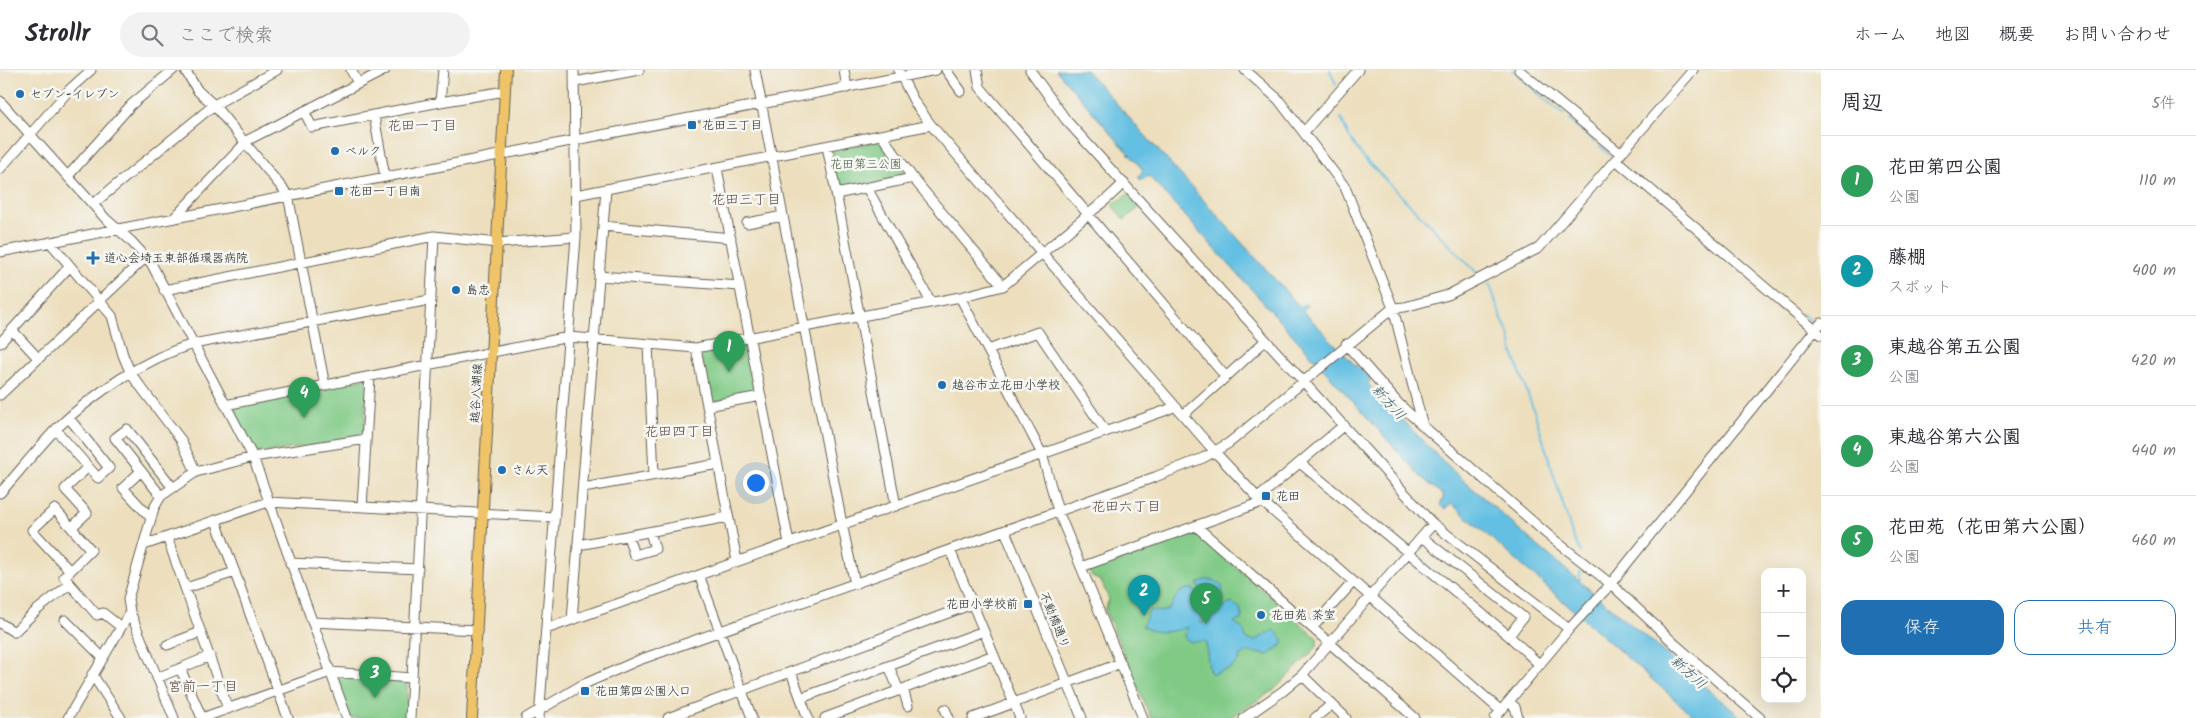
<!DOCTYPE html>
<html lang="ja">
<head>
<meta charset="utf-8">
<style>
	:root { --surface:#fff; --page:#f2f2f3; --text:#2b2b33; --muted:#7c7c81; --line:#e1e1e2; --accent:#1f6fb2 }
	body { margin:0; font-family:Kalam,"Klee One",sans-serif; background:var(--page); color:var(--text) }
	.controls { position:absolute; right:15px; bottom:15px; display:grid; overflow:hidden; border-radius:10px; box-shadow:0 5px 20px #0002 }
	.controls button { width:45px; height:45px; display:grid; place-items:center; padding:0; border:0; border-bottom:1px solid var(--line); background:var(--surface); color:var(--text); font:25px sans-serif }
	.you { position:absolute; left:755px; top:412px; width:18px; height:18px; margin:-12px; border:4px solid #fff; border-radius:50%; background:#1a73e8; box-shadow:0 0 0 8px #1a73e833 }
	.badge { display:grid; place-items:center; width:32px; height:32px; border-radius:50%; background:var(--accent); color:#fff; font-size:16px; font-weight:700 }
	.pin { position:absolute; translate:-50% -41px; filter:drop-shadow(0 1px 2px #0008) }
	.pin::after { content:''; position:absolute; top:26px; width:18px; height:15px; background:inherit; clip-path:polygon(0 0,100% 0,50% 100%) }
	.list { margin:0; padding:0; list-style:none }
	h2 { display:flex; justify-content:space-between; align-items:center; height:65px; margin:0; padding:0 20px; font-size:21px }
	h2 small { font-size:16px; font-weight:400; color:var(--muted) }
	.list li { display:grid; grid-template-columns:32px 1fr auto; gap:15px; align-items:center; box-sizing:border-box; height:90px; padding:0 20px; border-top:1px solid var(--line) }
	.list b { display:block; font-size:19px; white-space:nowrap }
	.list p { margin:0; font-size:16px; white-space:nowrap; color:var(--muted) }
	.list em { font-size:16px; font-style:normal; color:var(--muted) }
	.actions { display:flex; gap:10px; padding:15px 20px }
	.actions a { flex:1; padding:11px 0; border:1px solid var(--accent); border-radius:15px; text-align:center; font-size:18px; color:var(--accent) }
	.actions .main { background:var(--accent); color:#fff }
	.icon { flex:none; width:28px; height:28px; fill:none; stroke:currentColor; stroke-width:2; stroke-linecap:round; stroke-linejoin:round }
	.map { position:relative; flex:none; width:1821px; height:648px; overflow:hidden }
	header { display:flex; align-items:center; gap:30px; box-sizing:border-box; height:70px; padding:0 25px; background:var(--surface); border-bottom:1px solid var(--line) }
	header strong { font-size:24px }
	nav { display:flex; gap:28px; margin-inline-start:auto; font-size:18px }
	.search { width:350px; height:45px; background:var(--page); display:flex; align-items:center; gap:12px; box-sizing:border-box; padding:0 18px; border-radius:28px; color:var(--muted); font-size:19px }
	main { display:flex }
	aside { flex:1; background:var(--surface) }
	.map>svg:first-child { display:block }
	.green { fill:#80ca86; stroke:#4e7351 }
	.water { fill:#64c0e2; stroke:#406e7f }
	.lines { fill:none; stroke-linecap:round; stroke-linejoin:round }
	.stream { stroke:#64c0e2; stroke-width:2 }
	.minor-casing { stroke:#656055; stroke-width:11 }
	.major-casing { stroke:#656055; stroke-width:12 }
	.minor { stroke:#fff; stroke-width:9 }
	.major { stroke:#efc469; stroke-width:10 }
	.poi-dot { fill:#1f6fb2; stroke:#f6f6f2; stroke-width:2 }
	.labels { text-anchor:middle; stroke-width:5; stroke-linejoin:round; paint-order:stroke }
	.poi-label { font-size:12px; fill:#1c1c1c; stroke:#f6f6f2; text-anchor:start }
	.park-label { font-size:12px; fill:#3f5941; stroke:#f6f6f2 }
	.street-label { font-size:12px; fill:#1c1c1c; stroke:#f6f6f2 }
	.neighbourhood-label { font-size:14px; fill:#5e4844; stroke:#f6f6f2 }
	.water-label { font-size:14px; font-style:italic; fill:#355561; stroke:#f6f6f2 }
</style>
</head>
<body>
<header>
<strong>Strollr</strong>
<div class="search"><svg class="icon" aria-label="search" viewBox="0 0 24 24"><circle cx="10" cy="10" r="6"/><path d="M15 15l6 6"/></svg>ここで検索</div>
<nav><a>ホーム</a><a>地図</a><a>概要</a><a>お問い合わせ</a></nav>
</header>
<main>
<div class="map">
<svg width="1821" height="648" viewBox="0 0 1821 648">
	<rect width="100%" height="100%" fill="#f6f6f2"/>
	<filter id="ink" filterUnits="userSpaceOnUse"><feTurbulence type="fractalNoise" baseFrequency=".02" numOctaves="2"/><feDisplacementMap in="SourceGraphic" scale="10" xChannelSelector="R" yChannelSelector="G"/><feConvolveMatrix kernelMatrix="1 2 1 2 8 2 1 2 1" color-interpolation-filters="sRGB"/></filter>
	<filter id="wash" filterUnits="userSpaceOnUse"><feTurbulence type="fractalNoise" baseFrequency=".0096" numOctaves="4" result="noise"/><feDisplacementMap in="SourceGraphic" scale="20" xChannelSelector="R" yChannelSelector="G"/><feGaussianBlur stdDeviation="1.12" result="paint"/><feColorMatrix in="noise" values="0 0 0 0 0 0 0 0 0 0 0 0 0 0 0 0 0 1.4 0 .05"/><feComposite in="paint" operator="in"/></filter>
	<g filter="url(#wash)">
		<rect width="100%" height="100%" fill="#eddfbe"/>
		<path class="green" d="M878,71L881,72L906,104L905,107L842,119L838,117L832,83L835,79Z
			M1130,123L1141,136L1124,150L1112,135Z
			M748,274L757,321L754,324L713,332L710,329L700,283Z
			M367,308L364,368L255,384L230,336Z
			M1195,461L1317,568V577L1274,620L1229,648H1151L1105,540L1109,529L1101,511L1092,507L1089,499Z
			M334,605L407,610V646L404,648H350Z"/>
		<path class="water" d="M1056,0H1086L1299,236L1305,234L1307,235L1303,241L1354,294L1371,308L1368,314L1442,391L1532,471L1742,648H1696L1452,434L1444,439L1440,435L1444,426L1421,407L1149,106L1141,110L1138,107L1143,100Z
			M1205,510H1213L1222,514L1223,531H1220L1211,518L1198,517V513Z
			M1194,518L1192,520L1196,522H1208L1213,527L1212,534L1206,540L1199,552L1201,554L1218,539L1232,533L1240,538L1242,545L1241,550L1234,552L1244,560L1246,569L1254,571L1274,560L1283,569V574L1268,585L1249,582L1239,587L1240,590L1231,598L1212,604L1209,600L1206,573L1203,571C1196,572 1188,574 1184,566L1188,557C1173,562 1155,565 1142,556L1150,540C1177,546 1168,530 1182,521C1185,519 1190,519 1194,518Z"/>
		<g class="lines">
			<path class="stream" d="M1330,0L1336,15
				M1512,0L1514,2
				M1518,6L1564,45
				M1341,48L1348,65L1362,86L1477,203
				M1569,50L1595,72
				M1600,76L1609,84
				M1488,214L1491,218L1502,250L1509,263L1513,283L1535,344L1573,467L1581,482
				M1803,244L1815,254
				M1580,512V502"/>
		</g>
	</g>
	<g filter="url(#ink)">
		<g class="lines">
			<g class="minor-casing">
				<path id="minor" d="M185,0L198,21L214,35L288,125L325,316
					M351,0L358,13
					M755,0L842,454L855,514
					M844,0L847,18
					M898,0L915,33L931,55L1215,382L1258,428L1501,641
					M946,0L961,21
					M977,0L980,17L1226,307L1183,345
					M1030,0L1066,50L1431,452L1569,559
					M1245,0L1278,29L1345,117L1393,238L1423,356
					M1519,0L1621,84
					M575,12L639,0
					M0,31L105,148L131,171L151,193L253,387L347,648
					M440,32L443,0
					M304,41L312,57L440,32L505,21
					M374,46L385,107
					M1304,62L1358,0
					M881,65L913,108L1003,216
					M827,76L896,436
					M1616,90L1821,265
					M717,98L789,473
					M0,99L70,19L91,0
					M68,106L131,35L173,0
					M867,118L931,232
					M836,124L913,108
					M576,125L931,55
					M93,134L214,35L277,0
					M174,148L248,70L385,0
					M747,153L783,146
					M603,156L731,168
					M50,172L112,246L123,285L131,304L181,370L196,402
					M0,182L936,0
					M599,206L740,216
					M164,220L434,166L498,173L576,167
					M960,227L1042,384L1058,441L1143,648
					M12,260L38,288
					M0,273L70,196
					M648,274L654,405
					M1346,274L1398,333L1423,356L1548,465L1611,514L1676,575L1760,648
					M696,278L737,491
					M988,280L1038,262L1106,362
					M1226,307L1266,270
					M0,325L146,187
					M225,335L569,267L696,278L960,227L1003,216L1109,127L1124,113
					M707,336L761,326
					M56,360L98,408L109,398L69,348
					M1300,393L1509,566L1540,595
					M141,401L123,418L151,448
					M583,418L718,394
					M0,423C19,402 37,379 56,359C93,324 144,289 193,274L430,230
					M161,426L115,368L127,359L173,418
					M1258,428L1344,355
					M362,437L370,307
					M216,451L288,648
					M1196,456L1415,648
					M72,457L87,443L65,419L87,398
					M1005,461L1082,648
					M628,466L634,485L655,479L650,462
					M167,467L228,639
					M1422,467L1523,547L1509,566
					M144,475L268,432L555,447
					M578,475L728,447
					M950,480L1020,648
					M290,493L418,499
					M1081,497L1262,432
					M70,501L32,460L55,439L91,480L64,507L97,545L103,543L121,557
					M699,505L752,648
					M186,518L235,502
					M130,542L174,648
					M65,550L102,587
					M572,550L606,119
					M312,552L477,560
					M0,553L14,562L37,540L70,514
					M1312,558L1353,512
					M546,559L1167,340L1175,336
					M167,575L201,562
					M889,596L899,621
					M180,598L202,648
					M791,602L808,648
					M92,604L121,648
					M1302,605L1346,648
					M157,608L210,586
					M903,619L908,636
					M801,628L984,561
					M1509,632L1515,637L1518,648
					M945,639L949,648
					M68,648L130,542L128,529L154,438L161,426L196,402L253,387L366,369
					M202,648L330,602L412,608
					M410,648L434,166
					M526,648L582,615L639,590L1155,407L1203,388L1229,373L1393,238L1405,237L1448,225L1539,178L1693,0
					M539,648L576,167L574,0
					M668,648L972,534
					M825,648L994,585
					M973,648L1121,593
					M1244,648L1283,621L1302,605L1433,454
					M1315,648L1332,634
					M1495,648L1569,559L1608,517L1821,253"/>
			</g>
			<g class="major-casing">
				<path id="major" d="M472,648L506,0"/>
			</g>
			<use href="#minor" class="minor"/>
			<use href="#major" class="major"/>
		</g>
	</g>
	<g class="poi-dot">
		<circle cx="20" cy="24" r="5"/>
		<rect x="687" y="50" width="10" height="10" rx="2.5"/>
		<circle cx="335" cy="81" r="5"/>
		<rect x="334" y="116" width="10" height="10" rx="2.5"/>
		<path d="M90.5 180.5h5v5h5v5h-5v5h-5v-5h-5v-5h5z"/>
		<circle cx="456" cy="220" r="5"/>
		<circle cx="942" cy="315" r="5"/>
		<circle cx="502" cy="400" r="5"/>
		<rect x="1261" y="421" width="10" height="10" rx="2.5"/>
		<rect x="1023" y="529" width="10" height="10" rx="2.5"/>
		<circle cx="1261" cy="545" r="5"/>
		<rect x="580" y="616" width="10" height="10" rx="2.5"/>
	</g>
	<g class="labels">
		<g class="poi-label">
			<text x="30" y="28">セブン-イレブン</text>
			<text x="702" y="59">花田三丁目</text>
			<text x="345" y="85">ベルク</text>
			<text x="349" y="125">花田一丁目南</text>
			<text x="104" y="192">道心会埼玉東部循環器病院</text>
			<text x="466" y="224">島忠</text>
			<text x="952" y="319">越谷市立花田小学校</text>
			<text x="512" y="404">さん天</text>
			<text x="1276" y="430">花田</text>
			<text x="1018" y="538" text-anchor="end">花田小学校前</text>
			<text x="1271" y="549">花田苑 茶室</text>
			<text x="595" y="625">花田第四公園入口</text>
		</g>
		<g class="park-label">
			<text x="866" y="98">花田第三公園</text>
		</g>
		<g class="street-label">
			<text transform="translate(476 323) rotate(-87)" y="4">越谷八潮線</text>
			<text transform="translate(1055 550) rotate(68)" y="4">不動橋通り</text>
		</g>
		<g class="neighbourhood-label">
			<text x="422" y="60">花田一丁目</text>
			<text x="746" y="134">花田三丁目</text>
			<text x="679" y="366">花田四丁目</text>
			<text x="1126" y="441">花田六丁目</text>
			<text x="203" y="621">宮前一丁目</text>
		</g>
		<g class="water-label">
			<text transform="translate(1389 332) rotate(48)" y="5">新方川</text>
			<text transform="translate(1689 602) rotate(42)" y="5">新方川</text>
		</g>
	</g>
</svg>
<div class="controls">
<button>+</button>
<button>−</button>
<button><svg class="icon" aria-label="locate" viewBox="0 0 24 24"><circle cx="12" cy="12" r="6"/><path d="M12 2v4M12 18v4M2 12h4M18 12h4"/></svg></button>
</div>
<div class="you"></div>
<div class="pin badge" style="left:729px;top:302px;background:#2e9e5b">1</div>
<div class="pin badge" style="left:1144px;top:546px;background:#0f9aa8">2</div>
<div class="pin badge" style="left:375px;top:628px;background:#2e9e5b">3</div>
<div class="pin badge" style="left:304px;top:348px;background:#2e9e5b">4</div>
<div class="pin badge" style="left:1206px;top:554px;background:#2e9e5b">5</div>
</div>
<aside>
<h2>周辺<small>5件</small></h2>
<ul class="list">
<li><span class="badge" style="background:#2e9e5b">1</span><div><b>花田第四公園</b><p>公園</p></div><em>110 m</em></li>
<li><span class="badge" style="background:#0f9aa8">2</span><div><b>藤棚</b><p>スポット</p></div><em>400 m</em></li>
<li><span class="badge" style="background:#2e9e5b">3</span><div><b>東越谷第五公園</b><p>公園</p></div><em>420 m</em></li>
<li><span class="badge" style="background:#2e9e5b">4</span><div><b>東越谷第六公園</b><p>公園</p></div><em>440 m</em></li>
<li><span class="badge" style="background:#2e9e5b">5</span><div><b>花田苑（花田第六公園）</b><p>公園</p></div><em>460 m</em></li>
</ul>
<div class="actions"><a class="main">保存</a><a>共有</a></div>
</aside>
</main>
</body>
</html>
